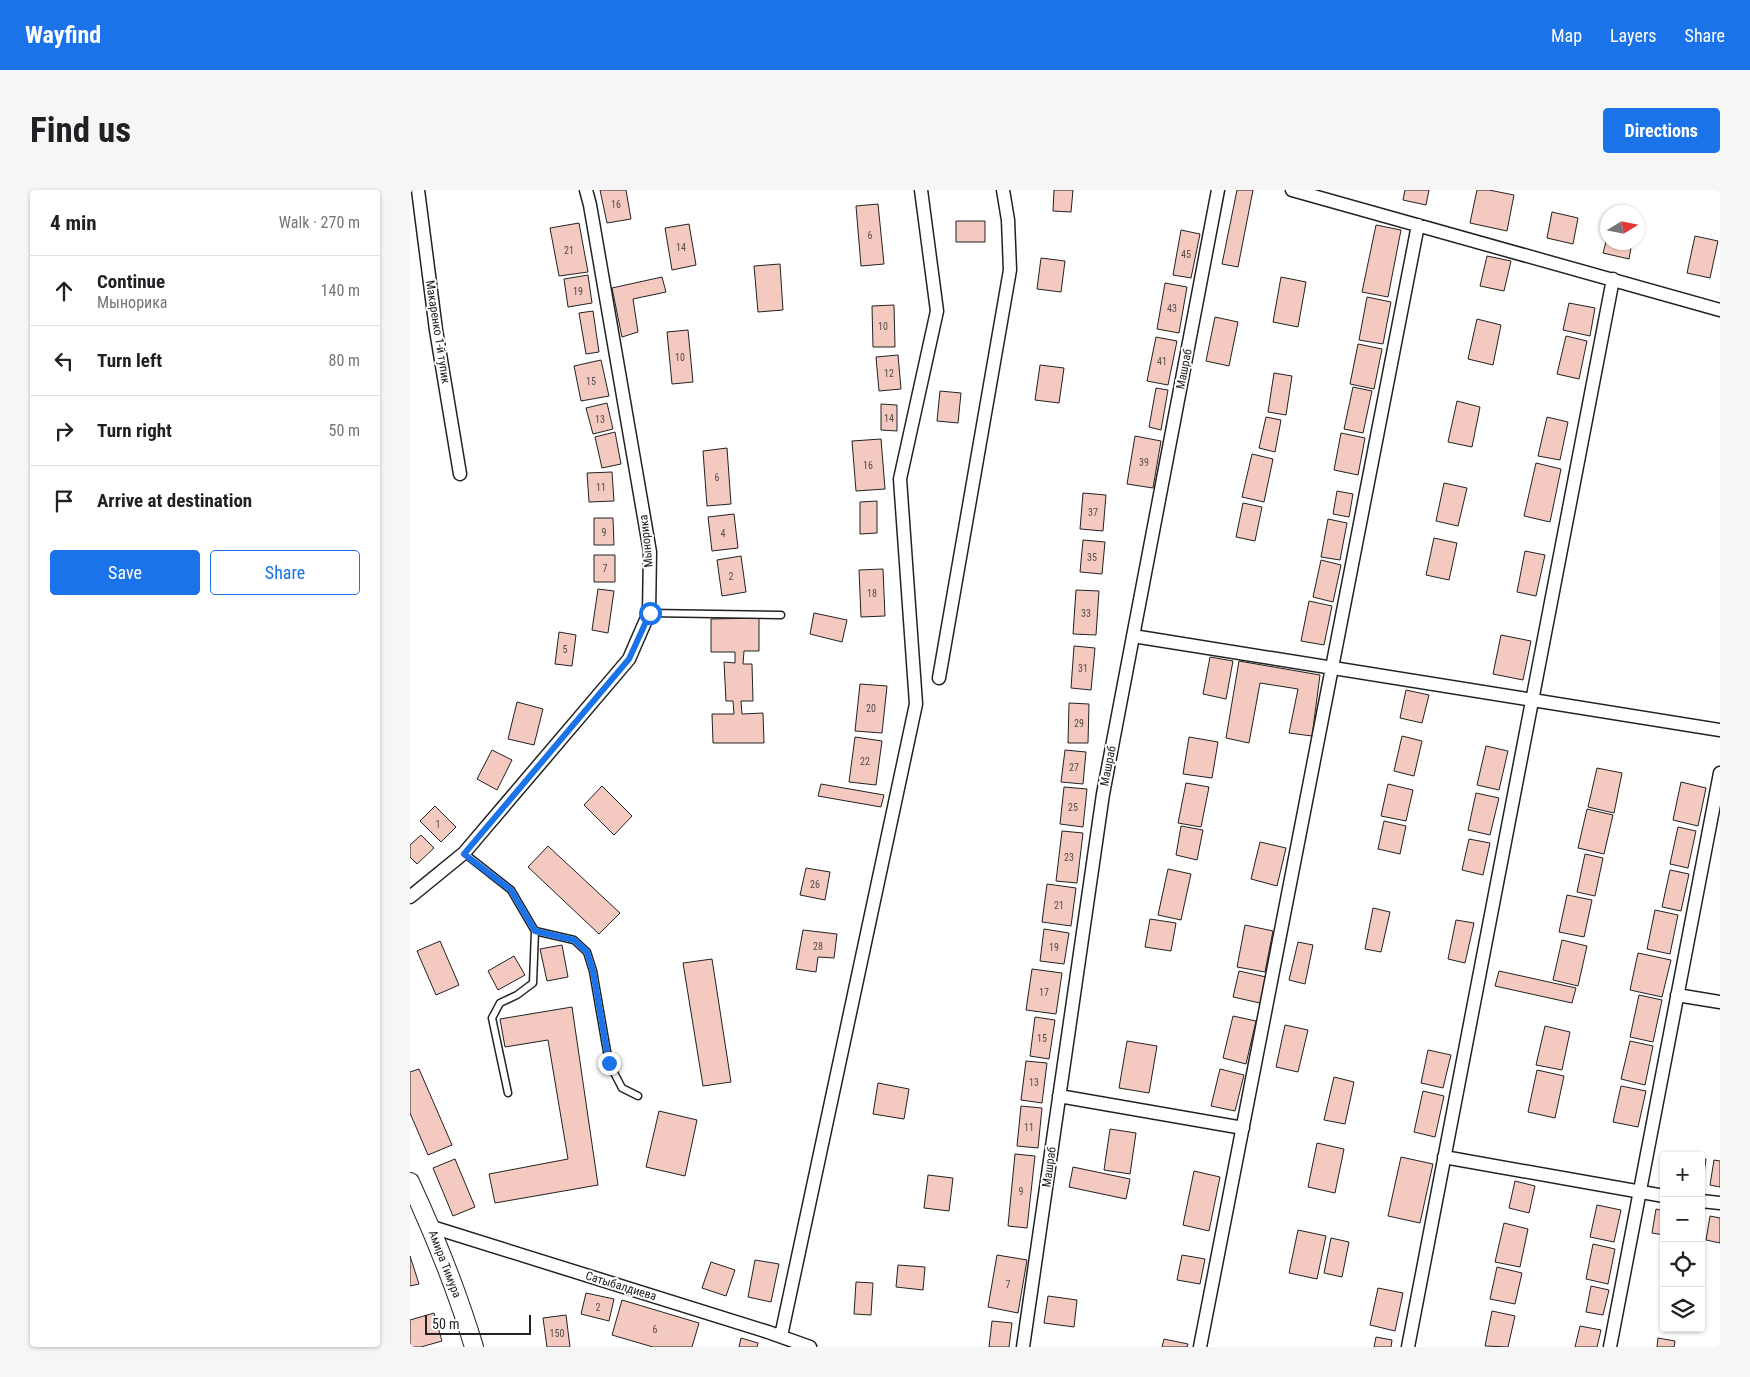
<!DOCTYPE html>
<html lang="en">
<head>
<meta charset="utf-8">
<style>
	:root { --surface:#fff; --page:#f6f6f6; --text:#202124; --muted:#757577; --line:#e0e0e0; --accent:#1a73e8 }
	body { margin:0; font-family:"Roboto Condensed",sans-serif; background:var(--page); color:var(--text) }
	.controls { position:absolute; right:15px; bottom:15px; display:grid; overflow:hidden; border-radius:5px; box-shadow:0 1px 4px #0004 }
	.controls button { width:45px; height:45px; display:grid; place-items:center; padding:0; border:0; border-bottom:1px solid var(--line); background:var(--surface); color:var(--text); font:25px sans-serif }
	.compass { position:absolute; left:1190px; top:15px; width:45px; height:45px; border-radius:50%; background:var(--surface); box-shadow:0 1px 4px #0004; rotate:80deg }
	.scale { position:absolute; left:15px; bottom:12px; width:106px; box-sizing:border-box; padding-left:5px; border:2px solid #222; border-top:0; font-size:14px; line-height:18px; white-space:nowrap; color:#222; -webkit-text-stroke:4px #fff; paint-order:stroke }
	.stop { position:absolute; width:15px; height:15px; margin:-11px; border:4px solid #1a73e8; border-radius:50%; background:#fff }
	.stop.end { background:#1a73e8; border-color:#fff; box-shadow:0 1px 5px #0008 }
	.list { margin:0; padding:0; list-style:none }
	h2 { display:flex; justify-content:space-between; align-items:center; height:65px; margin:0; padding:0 20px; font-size:21px }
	h2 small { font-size:16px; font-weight:400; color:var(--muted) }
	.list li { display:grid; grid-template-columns:32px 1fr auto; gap:15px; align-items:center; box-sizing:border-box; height:70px; padding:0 20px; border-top:1px solid var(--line) }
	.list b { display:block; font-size:19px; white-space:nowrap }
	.list p { margin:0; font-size:16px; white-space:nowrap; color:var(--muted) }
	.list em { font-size:16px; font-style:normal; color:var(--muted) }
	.actions { display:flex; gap:10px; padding:15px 20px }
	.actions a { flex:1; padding:11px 0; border:1px solid var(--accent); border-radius:5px; text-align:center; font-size:18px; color:var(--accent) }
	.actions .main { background:var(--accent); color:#fff }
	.icon { flex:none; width:28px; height:28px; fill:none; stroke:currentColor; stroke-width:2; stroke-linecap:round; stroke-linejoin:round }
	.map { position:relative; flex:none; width:1310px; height:1157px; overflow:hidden; border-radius:5px }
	header { display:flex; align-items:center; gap:30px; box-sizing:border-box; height:70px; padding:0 25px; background:var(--accent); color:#fff }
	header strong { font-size:24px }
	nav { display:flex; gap:28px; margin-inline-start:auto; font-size:18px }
	.intro { display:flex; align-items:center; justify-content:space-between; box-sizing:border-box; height:120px; padding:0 30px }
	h1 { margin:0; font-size:35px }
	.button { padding:12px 22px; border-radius:5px; background:var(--accent); color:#fff; font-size:18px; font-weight:700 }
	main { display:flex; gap:30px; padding:0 30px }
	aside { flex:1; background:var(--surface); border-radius:5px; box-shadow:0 1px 4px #0004 }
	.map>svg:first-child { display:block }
	.building { fill:#f3c9c0; stroke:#222 }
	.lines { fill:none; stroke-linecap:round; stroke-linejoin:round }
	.lane-casing { stroke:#222; stroke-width:9 }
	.street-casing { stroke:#222; stroke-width:15 }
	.secondary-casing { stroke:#222; stroke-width:20 }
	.lane { stroke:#fff; stroke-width:6 }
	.street { stroke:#fff; stroke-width:12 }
	.secondary { stroke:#fff; stroke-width:18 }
	.route { stroke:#1a73e8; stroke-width:6 }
	.labels { text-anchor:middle; stroke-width:4; stroke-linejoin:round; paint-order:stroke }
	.number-label { font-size:10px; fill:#564c4a }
	.street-label { font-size:12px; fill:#222; stroke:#fff }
</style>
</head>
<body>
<header>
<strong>Wayfind</strong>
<nav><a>Map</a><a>Layers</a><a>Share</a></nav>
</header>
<div class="intro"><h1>Find us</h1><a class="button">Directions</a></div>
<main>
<aside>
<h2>4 min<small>Walk · 270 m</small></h2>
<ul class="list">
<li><svg class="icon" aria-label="ahead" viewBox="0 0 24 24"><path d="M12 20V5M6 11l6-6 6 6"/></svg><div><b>Continue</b><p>Мынорика</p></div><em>140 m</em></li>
<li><svg class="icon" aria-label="left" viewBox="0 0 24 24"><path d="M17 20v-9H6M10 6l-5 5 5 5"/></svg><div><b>Turn left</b></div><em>80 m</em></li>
<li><svg class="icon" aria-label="right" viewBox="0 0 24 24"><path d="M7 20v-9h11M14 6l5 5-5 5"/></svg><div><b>Turn right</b></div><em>50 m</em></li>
<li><svg class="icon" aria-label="arrive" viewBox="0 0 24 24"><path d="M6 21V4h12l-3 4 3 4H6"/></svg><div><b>Arrive at destination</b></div></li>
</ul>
<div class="actions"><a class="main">Save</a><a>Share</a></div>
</aside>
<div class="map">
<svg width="1310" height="1157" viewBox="0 0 1310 1157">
	<rect width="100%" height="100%" fill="#fff"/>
	<path class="building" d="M190,0H216L221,29L197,33Z
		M644,0H663L661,22L643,21Z
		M827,0H843L828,77L812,74Z
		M995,0H1019L1016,15L993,10Z
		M1067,0H1079L1104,5L1097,41L1060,33Z
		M468,14L474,74L451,76L446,16Z
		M1142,22L1168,28L1163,54L1137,48Z
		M546,31H575V52H546Z
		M169,33L178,82L149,86L140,38Z
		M279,34L286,75L262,80L255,38Z
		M966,35L991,40L978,107L952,102Z
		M771,40L790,44L781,88L763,85Z
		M1198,44V52H1222L1219,69L1193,63Z
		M1285,46L1308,51L1300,88L1277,83Z
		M1077,66L1101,71L1094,101L1070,96Z
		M631,68L655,71L651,102L627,99Z
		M370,74L373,120L348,122L344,76Z
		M178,85L182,113L158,117L154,89Z
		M252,87L256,102L223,109L228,142L212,147L202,98Z
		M871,87L896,92L888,137L863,132Z
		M755,93L777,97L769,143L747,139Z
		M957,107L981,112L973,154L949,150Z
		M1159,113L1185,118L1180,146L1153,140Z
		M484,115L485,157H463L462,116Z
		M183,121L189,162L176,164L169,123Z
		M805,127L828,132L819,176L796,171Z
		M1067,129L1091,135L1083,175L1058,169Z
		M278,140L283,192L262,194L257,142Z
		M1156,146L1177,151L1169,189L1147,184Z
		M746,147L767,151L758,195L737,191Z
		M948,154L972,159L964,199L940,194Z
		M488,165L491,199L469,201L466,167Z
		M191,170L199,206L171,211L164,176Z
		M630,175L654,178L649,213L625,210Z
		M864,183L882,186L876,225L858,222Z
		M943,197L962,201L953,243L934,239Z
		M746,198L758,200L751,240L739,237Z
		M530,201L551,203L548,233L527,231Z
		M1047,211L1070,217L1062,257L1038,252Z
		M197,213L203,239L183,244L176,218Z
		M471,214L487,215V241L471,240Z
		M856,227L871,230L865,262L849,258Z
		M1137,227L1158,232L1150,270L1128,266Z
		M205,242L211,274L192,278L185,247Z
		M931,243L955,248L948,285L924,280Z
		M725,246L751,251L743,298L717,294Z
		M471,249L475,299L446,301L442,251Z
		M317,258L321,314L297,316L293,261Z
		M842,264L863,269L854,312L832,307Z
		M1126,273L1151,279L1140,332L1114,326Z
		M202,282L204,311L179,312L177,283Z
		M1034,293L1057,298L1048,336L1026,331Z
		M927,301L943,304L939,327L923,324Z
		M673,303L696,305L693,341L670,339Z
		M467,311V343L450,344V312Z
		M833,313L852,317L845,351L826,347Z
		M324,324L328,358L302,361L298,327Z
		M184,328H203L204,355H184Z
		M918,329L937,333L930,370L911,367Z
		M1024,348L1047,353L1039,390L1016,385Z
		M673,350L695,352L692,384L670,382Z
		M1115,361L1135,365L1126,406L1107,402Z
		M184,365H205V392H184Z
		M331,366L336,402L312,406L307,370Z
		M911,370L931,375L923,412L903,407Z
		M473,379L475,426L451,427L449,380Z
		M188,399L204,401L198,443L182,440Z
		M666,400L689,401L686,445L663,444Z
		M899,411L922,416L914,455L891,451Z
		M404,423L437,430L432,452L400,444Z
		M349,428V461H334L333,474H342L343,511H331L332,524L353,523L354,553H303L302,524H324L323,511H316L314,472L325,473V462H301V429Z
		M149,442L166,445L162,476L145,474Z
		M1091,445L1121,451L1113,490L1083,484Z
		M664,456L685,458L681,500L661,498Z
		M800,467L823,471L816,509L793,504Z
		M829,471L910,485L902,546L879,543L888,499L850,493L839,553L816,548Z
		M450,494L477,496L472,543L445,541Z
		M996,500L1019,505L1012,533L990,528Z
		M107,512L133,519L124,555L98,549Z
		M659,513L679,514L678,553H658Z
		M992,546L1012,551L1004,586L984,581Z
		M445,547L472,551L466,595L439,592Z
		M779,547L808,552L802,588L773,584Z
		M1076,556L1098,561L1089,600L1067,595Z
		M82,560L102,570L87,600L67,589Z
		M655,560L676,562L673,594L651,592Z
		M1187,578L1212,583L1204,623L1178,617Z
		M1271,592L1296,598L1288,636L1263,630Z
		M776,593L799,597L791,637L768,633Z
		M411,594L474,605L471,617L408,606Z
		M978,594L1003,600L996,631L971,626Z
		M192,596L222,626L204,645L174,615Z
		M654,597L677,599L673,637L650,634Z
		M1066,603L1089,608L1080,645L1058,640Z
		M25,616L46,637L31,652L10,631Z
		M1177,619L1203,625L1194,664L1168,658Z
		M974,631L996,636L990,664L968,659Z
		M771,636L793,640L787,670L766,665Z
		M1268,637L1286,641L1278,678L1260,674Z
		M652,641L673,643L667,693L646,691Z
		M11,645L24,658L7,674L0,667V655Z
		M1059,649L1080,653L1073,685L1052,680Z
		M850,652L876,658L867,696L841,689Z
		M138,656L210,723L189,744L118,677Z
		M1175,664L1193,668L1185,706L1167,702Z
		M396,678L420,682L415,710L390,705Z
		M758,679L781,684L771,730L748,725Z
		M1260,680L1279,684L1271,721L1252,717Z
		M637,694L666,698L661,736L632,732Z
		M1157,705L1182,710L1174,747L1149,742Z
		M963,718L980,722L971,762L955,759Z
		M1245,720L1268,725L1260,764L1237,759Z
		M740,729L766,733L761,761L735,757Z
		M1046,730L1064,733L1055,773L1038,769Z
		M835,735L863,741L855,782L827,777Z
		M634,739L659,743L654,774L630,771Z
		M393,740L427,744L424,768L408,767L406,782L386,779Z
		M1152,750L1177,756L1168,796L1143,790Z
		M30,751L49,795L26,805L7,761Z
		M888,752L903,755L895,794L879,790Z
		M152,755L158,787L137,791L130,759Z
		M1228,763L1261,770L1252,807L1220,800Z
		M104,766L115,785L88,800L78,781Z
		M302,769L321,892L293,896L273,773Z
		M622,779L652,783L646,824L616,820Z
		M829,781L856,787L850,813L823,807Z
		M1089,781L1166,798L1162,813L1085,796Z
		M1229,805L1252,810L1243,852L1220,847Z
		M162,817L188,995L85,1013L79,984L158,969L138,850L95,857L90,829Z
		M823,826L846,831L836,874L813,868Z
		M625,827L645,830L639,869L620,866Z
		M875,835L898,840L888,882L866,877Z
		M1135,836L1160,842L1152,880L1126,875Z
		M717,851L747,856L739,903L709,898Z
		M1220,851L1243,856L1235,895L1211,889Z
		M1018,860L1041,865L1033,898L1011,893Z
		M616,871L637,873L632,913L611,910Z
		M9,879L42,955L18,965L0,923V882Z
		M810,879L834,885L825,921L801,916Z
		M1127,880L1154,886L1145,928L1118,922Z
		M924,887L944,892L935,934L914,930Z
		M468,893L499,899L494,929L463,924Z
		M1211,896L1236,901L1228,937L1203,932Z
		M1013,901L1034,906L1025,947L1004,942Z
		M611,916L632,918L628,958L607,956Z
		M249,921L287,930L275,986L236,977Z
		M700,939L726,943L720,984L694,980Z
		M907,953L934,959L925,1003L898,997Z
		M605,964L625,966L617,1038L598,1036Z
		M991,967L1023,974L1010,1033L978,1026Z
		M45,969L65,1017L43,1026L23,978Z
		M1291,969H1296L1292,997H1291Z
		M1304,970L1310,971V997L1300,995Z
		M663,977L720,989L716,1009L659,997Z
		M784,981L810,987L799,1041L773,1035Z
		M518,985L543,988L539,1021L514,1018Z
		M1105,991L1125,996L1119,1023L1099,1018Z
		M1187,1015L1211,1020L1204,1052L1180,1047Z
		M1246,1019L1254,1021V1045L1242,1043Z
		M1300,1026L1310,1028V1053L1296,1050Z
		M1094,1033L1118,1039L1110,1077L1085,1072Z
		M888,1040L916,1046L907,1089L879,1083Z
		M921,1048L939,1052L932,1087L914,1083Z
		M1183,1054L1205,1059L1198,1094L1176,1089Z
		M587,1065L617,1070L608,1123L578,1117Z
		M772,1065L795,1069L790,1094L767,1090Z
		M0,1066L9,1094L0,1096Z
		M345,1070L369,1074L361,1112L338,1107Z
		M301,1072L325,1080L316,1106L292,1098Z
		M488,1075L515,1077L513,1100L486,1097Z
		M1087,1077L1112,1083L1105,1114L1080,1109Z
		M446,1092L463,1093L461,1125L444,1124Z
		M1181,1096L1199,1100L1193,1125L1176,1122Z
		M968,1098L993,1103L985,1141L960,1135Z
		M176,1103L204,1109L199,1131L171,1124Z
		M638,1106L667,1110L664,1137L634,1133Z
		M212,1110L289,1133L282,1157H243L202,1145Z
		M1082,1121L1105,1126L1098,1157L1075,1156Z
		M24,1123L32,1151L11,1157H0V1130Z
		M156,1125L160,1157H137L133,1128Z
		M582,1131L602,1133L599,1157H579Z
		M1170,1136L1191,1140L1187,1157H1165Z
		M966,1147L982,1150L981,1157H964Z
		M331,1148L348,1153L347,1157H329Z
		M1248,1148L1265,1151L1264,1157H1247Z
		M754,1149L778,1154L777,1157H752Z"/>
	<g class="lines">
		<g class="lane-casing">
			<path id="lane" d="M239,423L371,425
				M54,663L101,700L125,741L123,793L107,805L90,813L82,828L98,903
				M125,741L164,750L177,762L183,781L199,873L212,898L228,906"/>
		</g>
		<g class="street-casing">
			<path id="street" d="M8,0L26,140L50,284
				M882,0L1310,120
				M723,446L1310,540
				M529,488L600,80L598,30L593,0
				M0,707L54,663L219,469L239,423L240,362L180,15L176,0
				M1267,805L1310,812
				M649,906L833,938
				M1034,967L1254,1006
				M1291,1011L1310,1013
				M22,1037L358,1142L400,1157
				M371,1146L506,514L490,289L527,121L511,0
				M613,1157L693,604L808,0
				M790,1157L1008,35
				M998,1157L1203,89
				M1200,1157L1310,583"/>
		</g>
		<g class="secondary-casing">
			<path id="secondary" d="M0,992C25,1046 47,1101 64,1157"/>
		</g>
		<use href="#lane" class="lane"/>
		<use href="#street" class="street"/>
		<use href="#secondary" class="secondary"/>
	</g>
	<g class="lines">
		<path class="route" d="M199,873L183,781L177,762L164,750L125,741L101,700L54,664L219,469L240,423"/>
	</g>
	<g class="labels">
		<g class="number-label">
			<text x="206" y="18">16</text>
			<text x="460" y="49">6</text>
			<text x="271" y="61">14</text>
			<text x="159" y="64">21</text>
			<text x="776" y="68">45</text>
			<text x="168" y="105">19</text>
			<text x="762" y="122">43</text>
			<text x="473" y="140">10</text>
			<text x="270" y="171">10</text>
			<text x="752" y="175">41</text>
			<text x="479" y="187">12</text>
			<text x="181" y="195">15</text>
			<text x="479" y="232">14</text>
			<text x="190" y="233">13</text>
			<text x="734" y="276">39</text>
			<text x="458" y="279">16</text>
			<text x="307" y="291">6</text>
			<text x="191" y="301">11</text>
			<text x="683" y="326">37</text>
			<text x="194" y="346">9</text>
			<text x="313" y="347">4</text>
			<text x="682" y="371">35</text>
			<text x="195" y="382">7</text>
			<text x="321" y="390">2</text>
			<text x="462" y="407">18</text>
			<text x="676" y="427">33</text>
			<text x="155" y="463">5</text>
			<text x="673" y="482">31</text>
			<text x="461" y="522">20</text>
			<text x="669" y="537">29</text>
			<text x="455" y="575">22</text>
			<text x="664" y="581">27</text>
			<text x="663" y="621">25</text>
			<text x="28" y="638">1</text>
			<text x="659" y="671">23</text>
			<text x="405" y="698">26</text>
			<text x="649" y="719">21</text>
			<text x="408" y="760">28</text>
			<text x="644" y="761">19</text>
			<text x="634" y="806">17</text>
			<text x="632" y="852">15</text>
			<text x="624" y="896">13</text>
			<text x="619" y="941">11</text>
			<text x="611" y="1005">9</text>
			<text x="598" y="1098">7</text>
			<text x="188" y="1121">2</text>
			<text x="245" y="1143">6</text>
			<text x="147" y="1147">150</text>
		</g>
		<g class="street-label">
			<text transform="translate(28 142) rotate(81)" y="4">Макаренко 1-й тупик</text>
			<text transform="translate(774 179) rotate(-79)" y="4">Машраб</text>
			<text transform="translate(236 351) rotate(-96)" y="4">Мынорика</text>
			<text transform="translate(698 576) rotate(-79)" y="4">Машраб</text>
			<text transform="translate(639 977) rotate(-82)" y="4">Машраб</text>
			<text transform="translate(35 1074) rotate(69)" y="4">Амира Тимура</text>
			<text transform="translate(211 1096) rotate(17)" y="4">Сатыбалдиева</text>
		</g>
	</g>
</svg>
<div class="controls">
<button>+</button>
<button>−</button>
<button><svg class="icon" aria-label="locate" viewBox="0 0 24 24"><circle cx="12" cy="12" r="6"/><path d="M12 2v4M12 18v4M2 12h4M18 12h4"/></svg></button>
<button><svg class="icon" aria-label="layers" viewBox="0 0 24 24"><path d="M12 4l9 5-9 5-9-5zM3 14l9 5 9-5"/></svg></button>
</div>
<svg class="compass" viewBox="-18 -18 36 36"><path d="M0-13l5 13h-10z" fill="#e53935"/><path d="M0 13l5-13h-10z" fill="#757577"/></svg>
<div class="scale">50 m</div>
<div class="stop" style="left:240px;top:423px"></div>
<div class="stop end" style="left:199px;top:873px"></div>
</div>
</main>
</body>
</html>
